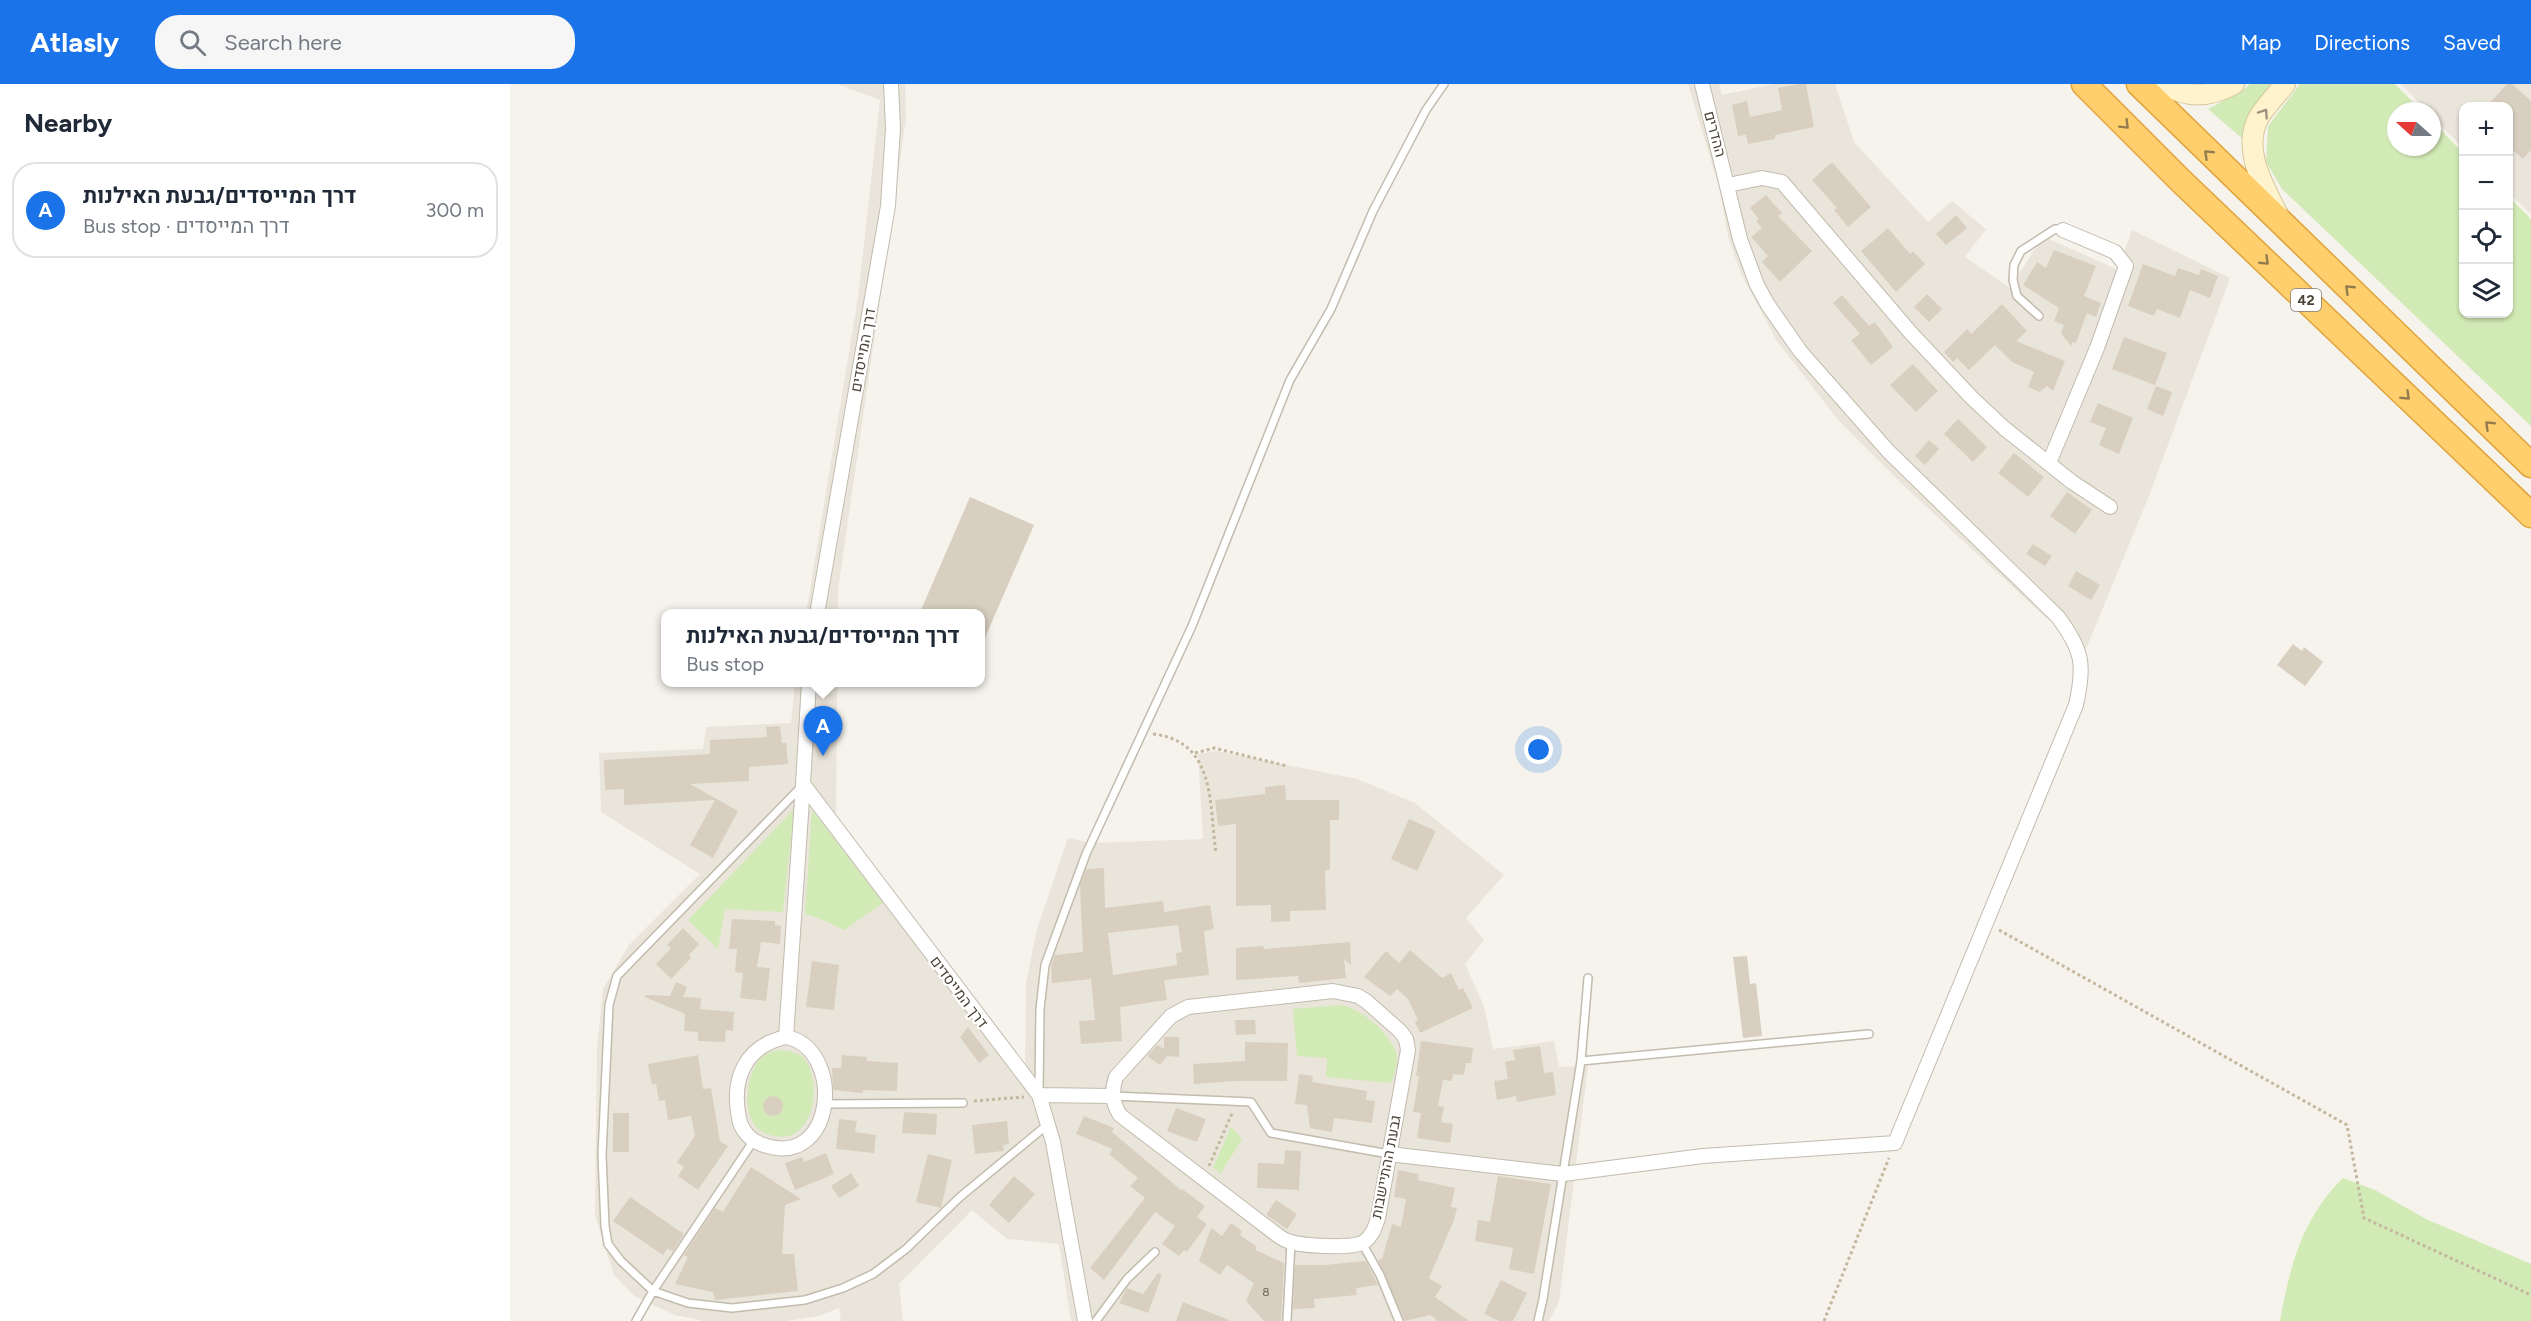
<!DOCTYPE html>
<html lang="en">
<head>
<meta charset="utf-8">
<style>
	:root { --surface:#fff; --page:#f6f6f7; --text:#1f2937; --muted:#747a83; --line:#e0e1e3; --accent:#1a73e8 }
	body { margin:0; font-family:Figtree,Heebo,sans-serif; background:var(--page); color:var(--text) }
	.controls { position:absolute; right:18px; top:18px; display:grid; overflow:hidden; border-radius:12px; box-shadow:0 2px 4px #0004 }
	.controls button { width:54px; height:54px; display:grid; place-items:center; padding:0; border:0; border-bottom:2px solid var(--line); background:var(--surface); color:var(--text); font:30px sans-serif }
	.compass { position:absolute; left:1877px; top:18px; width:54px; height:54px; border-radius:50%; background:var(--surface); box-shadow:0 2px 4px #0004; rotate:291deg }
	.you { position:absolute; left:1029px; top:666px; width:21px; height:21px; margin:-15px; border:4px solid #fff; border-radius:50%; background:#1a73e8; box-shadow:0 0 0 9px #1a73e833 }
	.badge { display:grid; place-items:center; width:39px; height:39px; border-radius:50%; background:var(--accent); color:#fff; font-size:20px; font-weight:700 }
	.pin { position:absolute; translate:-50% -50px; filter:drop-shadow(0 2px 3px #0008) }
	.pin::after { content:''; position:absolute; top:32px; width:21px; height:18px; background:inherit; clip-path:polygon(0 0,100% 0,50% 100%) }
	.popup { position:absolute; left:151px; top:525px; width:324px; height:78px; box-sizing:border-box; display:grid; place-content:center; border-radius:12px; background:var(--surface); filter:drop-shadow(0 2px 4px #0005); font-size:20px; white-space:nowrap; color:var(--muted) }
	.popup b { font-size:22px; color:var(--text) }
	.popup::after { content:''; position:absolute; left:50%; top:100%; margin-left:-12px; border:12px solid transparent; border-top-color:var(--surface) }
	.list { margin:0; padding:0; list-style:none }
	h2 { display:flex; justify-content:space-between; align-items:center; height:78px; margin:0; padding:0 24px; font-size:26px }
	h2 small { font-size:20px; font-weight:400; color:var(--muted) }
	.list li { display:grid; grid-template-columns:39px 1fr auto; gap:18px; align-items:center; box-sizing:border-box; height:96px; margin:0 12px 12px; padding:0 12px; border:2px solid var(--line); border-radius:24px }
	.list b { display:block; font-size:22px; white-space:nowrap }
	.list p { margin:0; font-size:20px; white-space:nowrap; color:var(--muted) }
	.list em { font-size:20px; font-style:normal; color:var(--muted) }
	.icon { flex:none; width:33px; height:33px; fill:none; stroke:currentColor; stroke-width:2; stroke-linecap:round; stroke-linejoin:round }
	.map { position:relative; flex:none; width:2021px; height:1237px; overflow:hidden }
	header { display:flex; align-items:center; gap:36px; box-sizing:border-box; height:84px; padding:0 30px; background:var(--accent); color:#fff }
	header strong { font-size:28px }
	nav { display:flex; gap:33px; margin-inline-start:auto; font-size:21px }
	.search { width:420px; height:54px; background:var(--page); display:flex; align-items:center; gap:15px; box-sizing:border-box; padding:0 21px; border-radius:24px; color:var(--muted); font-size:22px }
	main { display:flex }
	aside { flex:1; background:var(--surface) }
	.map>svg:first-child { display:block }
	.residential { fill:#eae5da }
	.green { fill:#d2eab5 }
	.building { fill:#d8cfc1; fill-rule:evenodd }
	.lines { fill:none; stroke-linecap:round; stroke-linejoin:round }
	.lane-casing { stroke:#c2bbae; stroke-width:10 }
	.street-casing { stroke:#c2bbae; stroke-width:16 }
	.secondary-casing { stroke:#d6c79b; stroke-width:22 }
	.highway-casing { stroke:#e0a43c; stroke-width:27 }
	.path { stroke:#c4b79f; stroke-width:3; stroke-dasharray:3 3; stroke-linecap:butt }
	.lane { stroke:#fff; stroke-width:7 }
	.street { stroke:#fff; stroke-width:14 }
	.secondary { stroke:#fff3cd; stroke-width:20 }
	.highway { stroke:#ffcf6e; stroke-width:24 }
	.oneway { stroke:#9c937c }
	.oneway2 { stroke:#937c4e }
	.labels { text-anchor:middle; stroke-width:4.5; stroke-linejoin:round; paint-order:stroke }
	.number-label { font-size:12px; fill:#6e675b }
	.shield { fill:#fff; stroke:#817c74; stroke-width:1.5 }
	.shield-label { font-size:14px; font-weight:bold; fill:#4b4439 }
	.street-label { font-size:15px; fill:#4b4439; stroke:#fff }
</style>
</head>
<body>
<header>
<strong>Atlasly</strong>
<div class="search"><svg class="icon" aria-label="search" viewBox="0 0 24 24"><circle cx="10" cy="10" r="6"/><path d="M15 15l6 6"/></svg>Search here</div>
<nav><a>Map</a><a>Directions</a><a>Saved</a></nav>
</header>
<main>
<aside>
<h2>Nearby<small></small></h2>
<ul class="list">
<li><span class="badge">A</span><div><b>דרך המייסדים/גבעת האילנות</b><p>Bus stop · דרך המייסדים</p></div><em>300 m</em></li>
</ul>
</aside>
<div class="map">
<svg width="2021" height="1237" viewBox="0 0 2021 1237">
	<rect width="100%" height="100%" fill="#f6f3ec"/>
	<path class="residential" d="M327,0H395L396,35L328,506V529L296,530L348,213L370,16Z
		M1178,0H1209L1212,11L1263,0H1325L1344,58L1418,138L1442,117L1476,145L1455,173L1500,204L1533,152L1608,186L1622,146L1720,194L1639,412L1576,565L1533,531L1394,402L1328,336L1267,257L1231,190L1218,152L1209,103Z
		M1891,0H2021V130L1999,109L1998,22H1954L1953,64L1922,32V27H1917Z
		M285,599H327L326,731L515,985L516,899L527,845L558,754L580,759L693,755L688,670L706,667L847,695L905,719L994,791L956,834L974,856L955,880L974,922L983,965L1044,957L1049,983L1078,982L1049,1218L1039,1237H561L549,1160L497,1155L462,1126L389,1200L393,1237H331L329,1224L309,1232L276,1237H193L165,1231L124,1212L104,1191L85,1131L87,964L93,905L119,861L190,790L91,728L89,669L193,665L196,643L281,639Z"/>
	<path class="green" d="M1740,0H1763L1734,56L1698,25L1731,8Z
		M1790,0H1885L1912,27H1886V63H1922V37L1953,69L1954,230H1998L1999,113L2021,135V342L1772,105L1756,78L1758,42Z
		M284,725L273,828L215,825L208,865L178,836Z
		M302,726L373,819L334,846L308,834L295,830Z
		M829,921C849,922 888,954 887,976C887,983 883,991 882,999L816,993L817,974L787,972L783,925Z
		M271,966C279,967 286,968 293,973C313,993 306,1061 264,1052C254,1050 247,1046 242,1037C233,1021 238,988 250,975C256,969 263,967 271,966Z
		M721,1043L732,1055L711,1089L703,1084Z
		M1833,1094L1865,1106L1916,1135L2021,1180V1237H1770C1780,1182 1792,1134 1833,1094Z"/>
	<path class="building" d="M1289,0H1296L1304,43L1265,51V55L1238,60L1236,51L1228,52L1222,21L1237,17L1240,33L1272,26L1268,4Z
		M1997,0H2002L2021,17V66L2013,75L1998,62V22H1977Z
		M1322,78L1361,123L1338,143L1324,126L1327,124L1302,96Z
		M1256,111L1272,129L1268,132L1302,167L1270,198L1252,178L1258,172L1241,153L1252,144L1246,137L1249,135L1240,124Z
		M1446,131L1457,144L1436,161L1426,150Z
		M1378,144L1400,170L1403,167L1415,180L1386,208L1351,167Z
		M1544,166L1586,182L1574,212L1591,219L1586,233L1577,229L1566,259L1563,258L1561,262L1551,249L1554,241L1544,237L1549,224L1513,201L1527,178L1536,184Z
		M1633,180L1665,192L1668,184L1689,191L1691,185L1708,192L1700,214L1680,206L1670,234L1647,225L1644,232L1618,222Z
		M1417,210L1432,225L1419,238L1404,223Z
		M1332,211L1359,242L1365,238L1383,263L1361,281L1341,256L1350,250L1323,219Z
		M1492,220L1517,247L1506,257L1555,277L1543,307L1537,302L1530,308L1518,303L1524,288L1502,278L1485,261L1459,286L1447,274L1443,278L1434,268L1457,245L1461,250Z
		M1614,253L1657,269L1645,301L1602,285Z
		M1403,280L1428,307L1406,328L1380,301Z
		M1646,302L1662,308L1653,332L1637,325Z
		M1588,319L1623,334L1609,370L1589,361L1596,344L1580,338Z
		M1448,335L1477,363L1463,378L1434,350Z
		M1419,356L1429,365L1415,381L1405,372Z
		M1504,369L1534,393L1518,413L1488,389Z
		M1557,408L1582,426L1565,450L1540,432Z
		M460,413L524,441L471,563V530H418L411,526Z
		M1523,460L1542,472L1535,482L1516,470Z
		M1566,487L1590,501L1581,516L1558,502Z
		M1783,560L1792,567L1794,563L1813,578L1795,602L1767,581Z
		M270,642L272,659H276L278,680L239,683V697L180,700L228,727L203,774L180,761L205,716L114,721V705L95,706L94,676L200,670V656L257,653L256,643Z
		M775,701L776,716H829V736H820V786H815L816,826L780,827V837L761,838V821L726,822V740L708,742L705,716L755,710V703Z
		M899,735L926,747L907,787L881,775Z
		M594,784L595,824L653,817L654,828L700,821L704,845L694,847L699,891L654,896L657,916L610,923L612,957L571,960L569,937L585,936L581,895L542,899L541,882L545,871L573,868L570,801L576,785ZM668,841L672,868L666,869L667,881L603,891L598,849Z
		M222,835L265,837V841L271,842L270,860L251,858L247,883L260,884L256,917L230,914L233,889L225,888L227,865H219Z
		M173,844L189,860L179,871L181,874L161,895L146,880L161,864L157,861Z
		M840,858L841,881L834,875L836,894L789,899L788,892L726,896V864L753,862L754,865Z
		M900,866L932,894L941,889L949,906L953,904L963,924L910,949L905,938L908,936L898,915L887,905L880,912L854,893L876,867L889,879Z
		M1237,872L1240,900L1246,899L1252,952L1233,954L1223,873Z
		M302,877L329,881L324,926L296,923Z
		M166,898L177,903L173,913L191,914L190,925L224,928L223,947L216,946L215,958L188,957V948L174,947L175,930L135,913V911L160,912Z
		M725,936H745L746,950L726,951Z
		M458,943L479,971L469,979L450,953Z
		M654,953H669V973L657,972L650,981L637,972L647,961L654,965Z
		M911,957L963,964L961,979H956L954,991L943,990L942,997L933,996L928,1022L934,1023L931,1038L943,1040L940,1059L907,1054L911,1029L903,1028L909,992H906Z
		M735,958L778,959L777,997H727L684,1000L683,980L735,977Z
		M1030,962L1034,989L1043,988L1046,1011L1007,1018L1006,1012L987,1016L984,997L998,995L995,978L1005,976L1003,966Z
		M188,971L193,1005L201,1004L210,1057L218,1062L188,1106L168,1092L174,1083L167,1078L185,1052L181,1032L158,1036L155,1016L149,1017L146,1000L142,1001L138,980Z
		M332,971L357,973L356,977L388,979L387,1007L353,1006V1009L323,1006L322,984H331Z
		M789,990L803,992L802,998L857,1007L856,1016L865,1017L862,1039L824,1034L822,1048L800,1044L797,1021L785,1020Z
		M253 1022a10 10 0 1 1 20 0a10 10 0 1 1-20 0Z
		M666,1024L696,1035L687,1058L657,1047Z
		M394,1028L427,1030L426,1051L392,1049Z
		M103,1029H119V1068H103Z
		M574,1032L604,1044L602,1048L671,1106L672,1105L695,1122L687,1133L697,1140L677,1168L674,1166L669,1172L652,1160L665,1142L645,1128L594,1196L580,1184L635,1114L620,1102L628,1094L599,1070L603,1065L566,1050Z
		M329,1035L347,1037L345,1048L366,1051L364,1069L326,1065Z
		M497,1037L499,1060L493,1061L494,1067L465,1070L462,1041Z
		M775,1066L791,1067L789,1106L747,1104L748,1079L774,1080Z
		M316,1069L324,1090L285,1106L275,1079L292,1073L294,1078Z
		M418,1070L442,1076L431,1124L406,1118Z
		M241,1083L291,1115L275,1121L272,1170H284L288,1207L205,1216L203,1208L165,1200L178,1173L174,1171L205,1124L213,1128Z
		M888,1086L909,1090L908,1096L945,1104L941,1123L947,1124L944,1136L919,1194L932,1202L925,1213L959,1237H928L920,1231L895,1237L868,1176L872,1175L882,1140L891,1143L896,1115L884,1113Z
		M341,1089L349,1102L329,1114L321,1102Z
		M504,1092L525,1110L499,1139L479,1121Z
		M988,1092L1041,1100L1024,1190L999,1185L1003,1164L965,1157L968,1136L980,1138Z
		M120,1113L174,1150L163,1167L157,1165L153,1171L103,1137Z
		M766,1116L787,1130L777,1145L756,1131Z
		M721,1139L732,1147L730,1151L747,1163L745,1166L774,1179L771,1237H754L736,1217L744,1199L717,1181L710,1191L689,1177L701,1144L712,1152Z
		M856,1177L868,1201L846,1204L847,1211L804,1215L805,1224L783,1225L785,1181H814Z
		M648,1189L652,1191L638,1229L609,1219L617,1204L633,1210Z
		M991,1196L1017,1209L1003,1237H989L974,1230Z
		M673,1218L719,1236V1237H666Z"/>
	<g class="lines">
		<g class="lane-casing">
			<path id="lane" d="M1529,232L1507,212L1503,196L1504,181L1511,167L1545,145L1553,146
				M291,703L107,892L99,921L92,1071L95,1142L98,1160L111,1177L143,1207L178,1219L222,1224L295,1216L333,1204L363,1190L396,1165L450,1113L537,1041
				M1071,977L1359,950
				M529,1007L530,925L535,881L576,770L682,542L780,296L821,225L863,127L916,26L934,0
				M603,1012L741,1018L761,1049L879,1070
				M314,1020L453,1019
				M852,1159L870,1191L889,1237
				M126,1237L143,1207L244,1056
				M586,1237L617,1195L645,1168
				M777,1237L781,1158
				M1028,1237L1033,1215L1071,977L1078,894"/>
		</g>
		<g class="street-casing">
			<path id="street" d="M1218,101L1252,94L1272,98L1400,248L1461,313L1494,344L1562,398L1600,423
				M1539,379L1587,264L1616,182L1605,168L1553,146
				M307,530L378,122L383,44L381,0
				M299,598L293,700L529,1011L543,1058L575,1237
				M823,907L848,912L856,917L890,947L896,955L898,966L868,1134C865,1144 862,1152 854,1158C843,1165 790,1162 778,1157C774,1156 770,1153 766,1150L610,1031C602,1019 601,1007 606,993L661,932L678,923Z
				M276,953C336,964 326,1089 251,1060C240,1056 231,1046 229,1034C221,995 235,962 276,953Z
				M276,953L293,700
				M529,1011L603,1012
				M879,1070L1053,1090L1193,1072L1385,1059L1566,621C1575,581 1573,567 1548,533L1378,367L1290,267L1258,221L1247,201L1230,155L1192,0"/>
		</g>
		<g class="secondary-casing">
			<path id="secondary" d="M1652,0C1677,14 1699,14 1724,0
				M1768,131C1754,102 1731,65 1749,33C1756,21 1767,11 1775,0"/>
		</g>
		<g class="highway-casing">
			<path id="highway" d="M1574,0L1671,97L2021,431
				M1629,0L2021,381"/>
		</g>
		<path class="path" d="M643,650C706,657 699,720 706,769
			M685,669L704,664L777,682
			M1489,846L1837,1041L1854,1134L2021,1211
			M464,1017L514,1013
			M699,1082L723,1027
			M1314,1237L1379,1074"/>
		<use href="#lane" class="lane"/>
		<use href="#street" class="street"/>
		<use href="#secondary" class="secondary"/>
		<use href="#highway" class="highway"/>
	</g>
	<defs><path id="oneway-chevron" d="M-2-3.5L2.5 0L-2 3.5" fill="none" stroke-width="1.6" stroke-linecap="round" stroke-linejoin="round" transform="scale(1.5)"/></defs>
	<use class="oneway" href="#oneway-chevron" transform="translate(1754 29) rotate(-56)"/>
	<g class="oneway2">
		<use href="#oneway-chevron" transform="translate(1615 41) rotate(45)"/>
		<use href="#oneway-chevron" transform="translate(1698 70) rotate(-136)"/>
		<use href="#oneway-chevron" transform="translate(1755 177) rotate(44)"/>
		<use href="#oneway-chevron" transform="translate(1839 205) rotate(-136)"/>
		<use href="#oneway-chevron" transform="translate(1896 312) rotate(44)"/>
		<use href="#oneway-chevron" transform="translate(1979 341) rotate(-136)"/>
	</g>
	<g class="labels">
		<g class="number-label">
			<text x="756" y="1212">8</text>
		</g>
		<rect class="shield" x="1781" y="205" width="30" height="22" rx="4.5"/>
		<g class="shield-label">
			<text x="1796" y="221">42</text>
		</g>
		<g class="street-label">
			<text transform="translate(1205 50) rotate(75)" y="5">ההדרים</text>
			<text transform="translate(353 266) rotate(-80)" y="5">דרך המייסדים</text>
			<text transform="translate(449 908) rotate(53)" y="5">דרך המייסדים</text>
			<text transform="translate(876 1083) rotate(-79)" y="5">גבעת ההתיישבות</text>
		</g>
	</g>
</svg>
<div class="controls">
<button>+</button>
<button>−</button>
<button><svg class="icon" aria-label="locate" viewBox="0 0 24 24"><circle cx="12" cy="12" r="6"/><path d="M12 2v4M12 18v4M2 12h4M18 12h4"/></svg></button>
<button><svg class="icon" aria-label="layers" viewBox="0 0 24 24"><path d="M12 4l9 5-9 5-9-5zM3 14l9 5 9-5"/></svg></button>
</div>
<svg class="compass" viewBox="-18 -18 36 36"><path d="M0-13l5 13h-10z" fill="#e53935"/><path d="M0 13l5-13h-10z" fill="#747a83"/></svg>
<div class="you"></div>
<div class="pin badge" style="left:313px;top:672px">A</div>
<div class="popup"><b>דרך המייסדים/גבעת האילנות</b>Bus stop</div>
</div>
</main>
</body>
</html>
